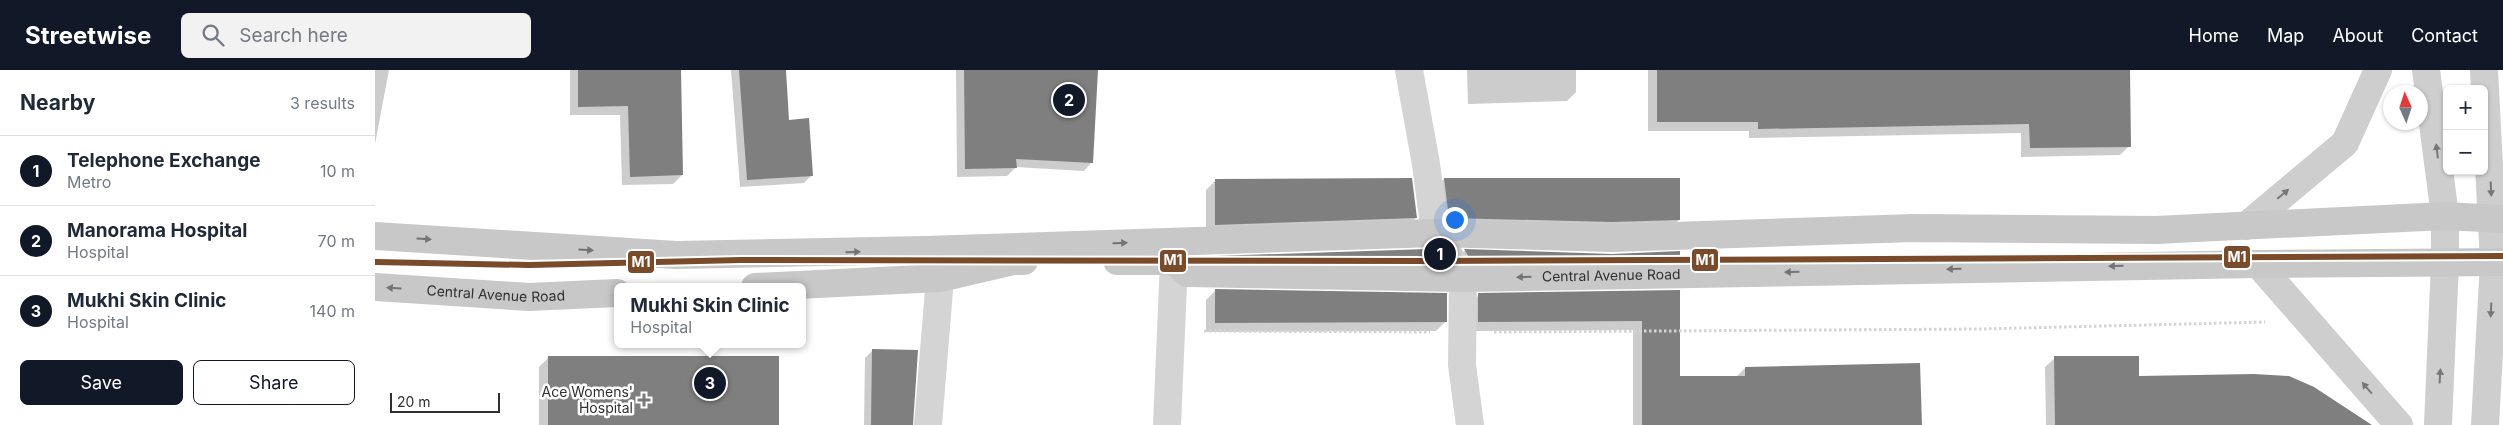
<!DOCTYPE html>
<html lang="en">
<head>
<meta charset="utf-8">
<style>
	:root { --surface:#fff; --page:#f2f2f3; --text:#1f2937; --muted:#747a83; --line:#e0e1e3; --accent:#111827 }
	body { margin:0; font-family:Inter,sans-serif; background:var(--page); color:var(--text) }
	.controls { position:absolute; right:15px; top:15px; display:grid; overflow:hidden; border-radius:8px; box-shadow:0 1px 4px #0004 }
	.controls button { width:45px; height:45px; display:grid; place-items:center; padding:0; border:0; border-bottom:1px solid var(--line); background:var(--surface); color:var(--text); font:25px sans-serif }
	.compass { position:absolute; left:2008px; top:15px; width:45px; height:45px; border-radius:50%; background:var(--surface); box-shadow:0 1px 4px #0004; rotate:357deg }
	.scale { position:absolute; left:15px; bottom:12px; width:110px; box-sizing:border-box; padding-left:5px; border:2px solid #303030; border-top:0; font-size:14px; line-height:18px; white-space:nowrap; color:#303030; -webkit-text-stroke:4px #fff; paint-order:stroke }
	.you { position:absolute; left:1079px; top:149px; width:18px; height:18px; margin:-12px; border:4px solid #fff; border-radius:50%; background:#1a73e8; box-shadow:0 0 0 8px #1a73e833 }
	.badge { display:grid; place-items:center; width:32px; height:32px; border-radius:50%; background:var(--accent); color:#fff; font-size:16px; font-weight:700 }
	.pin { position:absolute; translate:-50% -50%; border:2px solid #fff; box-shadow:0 1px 5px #0006 }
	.popup { position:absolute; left:239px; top:213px; width:192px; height:65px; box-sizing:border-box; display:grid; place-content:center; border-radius:8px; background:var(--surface); filter:drop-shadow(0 1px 4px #0005); font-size:16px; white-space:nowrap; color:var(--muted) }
	.popup b { font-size:19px; color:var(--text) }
	.popup::after { content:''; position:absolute; left:50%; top:100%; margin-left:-10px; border:10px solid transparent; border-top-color:var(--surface) }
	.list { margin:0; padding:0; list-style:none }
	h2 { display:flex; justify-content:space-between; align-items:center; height:65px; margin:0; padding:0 20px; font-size:21px }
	h2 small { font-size:16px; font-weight:400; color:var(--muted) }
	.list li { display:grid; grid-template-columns:32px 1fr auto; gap:15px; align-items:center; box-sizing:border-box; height:70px; padding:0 20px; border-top:1px solid var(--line) }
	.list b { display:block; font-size:19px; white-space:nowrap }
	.list p { margin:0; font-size:16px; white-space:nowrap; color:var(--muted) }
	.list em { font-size:16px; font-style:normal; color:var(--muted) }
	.actions { display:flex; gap:10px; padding:15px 20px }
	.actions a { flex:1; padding:11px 0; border:1px solid var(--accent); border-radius:8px; text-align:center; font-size:18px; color:var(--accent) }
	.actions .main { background:var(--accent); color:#fff }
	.icon { flex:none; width:28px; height:28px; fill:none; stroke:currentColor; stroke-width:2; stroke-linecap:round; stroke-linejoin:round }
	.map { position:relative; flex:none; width:2128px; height:355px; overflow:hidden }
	header { display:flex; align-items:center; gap:30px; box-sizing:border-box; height:70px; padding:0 25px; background:var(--accent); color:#fff }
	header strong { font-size:24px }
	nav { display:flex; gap:28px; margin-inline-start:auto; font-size:18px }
	.search { width:350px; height:45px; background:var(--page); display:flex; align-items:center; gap:12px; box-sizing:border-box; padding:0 18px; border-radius:8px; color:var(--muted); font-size:19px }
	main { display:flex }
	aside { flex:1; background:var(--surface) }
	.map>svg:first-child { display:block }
	.shadow { fill:#0003 }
	.building { fill:#7f7f7f }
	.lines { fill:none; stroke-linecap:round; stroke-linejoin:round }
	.path { stroke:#d4d4d4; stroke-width:3; stroke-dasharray:2.5 2.5; stroke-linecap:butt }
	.minor { stroke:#d4d4d4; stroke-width:28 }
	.secondary { stroke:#cecece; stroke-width:28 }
	.primary { stroke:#c8c8c8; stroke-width:28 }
	.metro-1-casing { stroke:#fff; stroke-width:10 }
	.metro-1 { stroke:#7a4b2a; stroke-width:6 }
	.oneway { fill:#777 }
	.oneway2 { fill:#747474 }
	.poi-dot { fill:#787878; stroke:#fff; stroke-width:2 }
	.labels { text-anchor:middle; stroke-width:5; stroke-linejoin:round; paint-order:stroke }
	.street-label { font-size:14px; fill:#303030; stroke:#fff }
	.poi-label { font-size:14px; fill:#303030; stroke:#fff; text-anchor:end }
	.line-badge { stroke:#fff; stroke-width:2 }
	.badge-label { font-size:14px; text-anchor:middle; font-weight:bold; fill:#fff }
</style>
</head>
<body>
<header>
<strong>Streetwise</strong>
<div class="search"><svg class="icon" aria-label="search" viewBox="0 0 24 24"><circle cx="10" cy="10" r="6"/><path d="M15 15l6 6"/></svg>Search here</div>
<nav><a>Home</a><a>Map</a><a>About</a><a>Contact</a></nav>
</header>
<main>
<aside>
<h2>Nearby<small>3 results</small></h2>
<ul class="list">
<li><span class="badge">1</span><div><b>Telephone Exchange</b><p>Metro</p></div><em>10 m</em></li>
<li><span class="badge">2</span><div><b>Manorama Hospital</b><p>Hospital</p></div><em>70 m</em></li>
<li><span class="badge">3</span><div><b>Mukhi Skin Clinic</b><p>Hospital</p></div><em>140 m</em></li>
</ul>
<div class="actions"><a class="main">Save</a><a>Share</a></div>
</aside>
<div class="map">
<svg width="2128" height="355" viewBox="0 0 2128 355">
	<rect width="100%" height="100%" fill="#fff"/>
	<path class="shadow" d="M0,0H14L0,74Z
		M195,0H304L307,105L298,114L247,115L245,45H195Z
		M356,0H409L413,51L437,105L429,113L365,117Z
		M581,0H722L717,92L709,101L641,97L632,106L582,107Z
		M1092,0H1201V22L1192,31L1093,34Z
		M1273,0H1753L1754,76L1745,85L1646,87V63L1374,68V61H1273Z
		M1069,109H1304V150L1294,159L1064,157L1060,119Z
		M841,110L1041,148L1031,157L831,164V120Z
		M1089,181L1237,185L1304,188L1294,198L1087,201L1080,190Z
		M841,187L1058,192L1049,201L831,197Z
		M841,220L1071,251L1061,261L831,262V230Z
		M1304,221V307H1361L1370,298L1546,355H1258V260L1094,261V234L1104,225Z
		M498,280L536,355H489L490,288Z
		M174,287L403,355H164V297Z
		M1680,288L1763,307L1984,355H1671L1670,297Z"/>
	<path class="building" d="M203,0H306L308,105L255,107L253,36L203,37Z
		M364,0H411L414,50L434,48L438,106L372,110Z
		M589,0H723L718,93L641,89L642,98L590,99Z
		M1282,0H1755L1756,77L1655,78L1654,54L1383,59V52H1282Z
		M1037,108L1042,148L840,155V109Z
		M1069,108H1305V150L1237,152L1074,148Z
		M1052,179L1060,192L840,188V186Z
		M1089,179L1237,184L1305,181V189L1097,192Z
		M840,219L1072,223V252L840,253Z
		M1305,220V306H1370V297L1545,293L1547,355H1267V251L1103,252V223Z
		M497,279L543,280L538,355H496Z
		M173,286H404V355H173Z
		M1679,286H1764V306L1879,304L1914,306L1939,317L1997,355H1680Z"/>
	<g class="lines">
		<path class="path" d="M829,261L1055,262
			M1119,262L1608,259L1890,252"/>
		<path class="minor" d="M1034,0L1051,94L1060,163L1088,208L1087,295L1095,355
			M553,355L565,208
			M792,355L799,191"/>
		<path class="secondary" d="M2051,0L2070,146V192L2063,355
			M2109,0L2119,192L2110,355
			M1871,156L1970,73L2003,0
			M1883,194L2024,355"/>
		<g class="primary">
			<path d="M0,166L301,185L550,180L1060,163L1237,168L1538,158L1781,160L2070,146L2128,149"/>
			<path id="s1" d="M742,191H799L812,203L1088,208L1883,194L2128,192"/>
			<path id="s2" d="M0,217L154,227L242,223"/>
			<path d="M380,217L565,208L638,191H649"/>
		</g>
		<g class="metro-1-casing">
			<path id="metro-1" d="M0,192L154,195L366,190L1058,191L2128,186"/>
		</g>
		<use href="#metro-1" class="metro-1"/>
	</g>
	<defs><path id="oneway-solid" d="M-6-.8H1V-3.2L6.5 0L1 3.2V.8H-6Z" transform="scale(1.25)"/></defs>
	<g class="oneway">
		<use href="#oneway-solid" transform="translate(2062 81) rotate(-97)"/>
		<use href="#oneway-solid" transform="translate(2116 119) rotate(87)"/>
		<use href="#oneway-solid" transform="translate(1908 124) rotate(-40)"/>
		<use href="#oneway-solid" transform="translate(2116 240) rotate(93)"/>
		<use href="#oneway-solid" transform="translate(2065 306) rotate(-87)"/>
		<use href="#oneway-solid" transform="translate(1992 318) rotate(-131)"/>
	</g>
	<g class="oneway2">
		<use href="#oneway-solid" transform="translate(49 169) rotate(4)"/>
		<use href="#oneway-solid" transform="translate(745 173) rotate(-2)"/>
		<use href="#oneway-solid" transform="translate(211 180) rotate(4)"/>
		<use href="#oneway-solid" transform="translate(478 182) rotate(-1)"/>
		<use href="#oneway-solid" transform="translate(1741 196) rotate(179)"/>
		<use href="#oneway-solid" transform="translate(1579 199) rotate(179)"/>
		<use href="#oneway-solid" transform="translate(1417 202) rotate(179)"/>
		<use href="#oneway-solid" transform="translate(1149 207) rotate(179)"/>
		<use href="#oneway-solid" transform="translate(19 218) rotate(-176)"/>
	</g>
	<path class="poi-dot" d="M266.5 322.5h5v5h5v5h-5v5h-5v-5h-5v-5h5z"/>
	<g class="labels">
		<g class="street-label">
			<text dy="5" stroke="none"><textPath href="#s1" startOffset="499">Central Avenue Road</textPath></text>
			<text dy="5" stroke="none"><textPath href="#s2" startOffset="121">Central Avenue Road</textPath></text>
		</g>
		<g class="poi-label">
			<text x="258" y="327">Ace Womens'<tspan x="258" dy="16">Hospital</tspan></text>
		</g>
	</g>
	<g class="line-badge">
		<rect x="1848" y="175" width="28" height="24" rx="5" fill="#7a4b2a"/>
		<rect x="1316" y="178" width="28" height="24" rx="5" fill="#7a4b2a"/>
		<rect x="784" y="179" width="28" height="24" rx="5" fill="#7a4b2a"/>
		<rect x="252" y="180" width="28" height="24" rx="5" fill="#7a4b2a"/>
	</g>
	<g class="badge-label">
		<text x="1862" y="192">M1</text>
		<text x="1330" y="195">M1</text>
		<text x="798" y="195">M1</text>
		<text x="266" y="197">M1</text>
	</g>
</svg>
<div class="controls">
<button>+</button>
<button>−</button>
</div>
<svg class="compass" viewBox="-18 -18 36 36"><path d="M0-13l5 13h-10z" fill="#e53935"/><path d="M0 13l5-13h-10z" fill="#747a83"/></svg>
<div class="scale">20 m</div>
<div class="you"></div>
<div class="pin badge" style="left:1065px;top:184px">1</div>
<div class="pin badge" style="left:694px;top:30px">2</div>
<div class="pin badge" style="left:335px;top:313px">3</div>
<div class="popup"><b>Mukhi Skin Clinic</b>Hospital</div>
</div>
</main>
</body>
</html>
